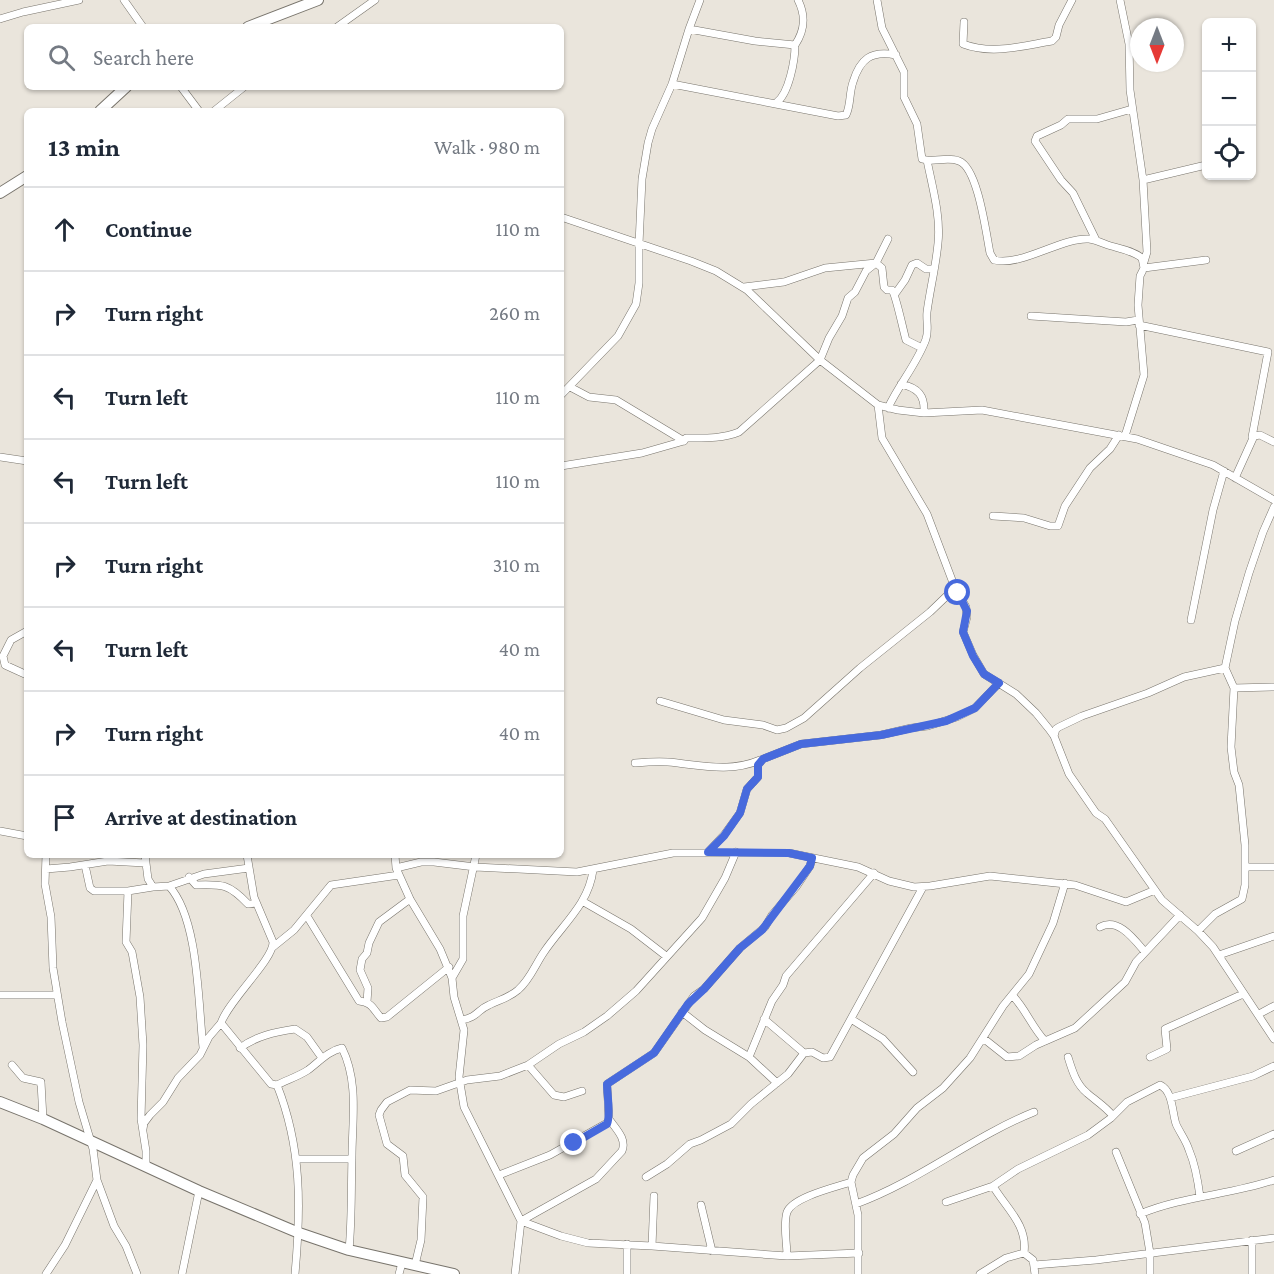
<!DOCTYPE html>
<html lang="en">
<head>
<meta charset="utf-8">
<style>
	:root { --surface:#fff; --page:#f2f2f3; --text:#1f2937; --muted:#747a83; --line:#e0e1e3 }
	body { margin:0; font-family:"Crimson Pro",serif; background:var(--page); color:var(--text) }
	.controls { position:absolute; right:18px; top:18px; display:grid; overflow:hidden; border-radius:9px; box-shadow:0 2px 4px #0004 }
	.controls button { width:54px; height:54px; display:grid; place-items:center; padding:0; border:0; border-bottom:2px solid var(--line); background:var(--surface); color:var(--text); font:30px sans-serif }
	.compass { position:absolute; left:1130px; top:18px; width:54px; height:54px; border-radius:50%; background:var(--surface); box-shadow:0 2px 4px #0004; rotate:180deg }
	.stop { position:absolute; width:18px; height:18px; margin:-14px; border:4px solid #476add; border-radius:50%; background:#fff }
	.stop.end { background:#476add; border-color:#fff; box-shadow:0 2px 6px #0008 }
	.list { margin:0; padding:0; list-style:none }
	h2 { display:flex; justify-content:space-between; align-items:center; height:78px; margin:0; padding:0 24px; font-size:26px }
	h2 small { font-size:20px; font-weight:400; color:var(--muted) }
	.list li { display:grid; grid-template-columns:39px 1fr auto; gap:18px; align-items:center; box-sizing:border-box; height:84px; padding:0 24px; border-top:2px solid var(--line) }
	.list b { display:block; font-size:22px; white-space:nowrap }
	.list em { font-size:20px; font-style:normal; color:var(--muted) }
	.icon { flex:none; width:33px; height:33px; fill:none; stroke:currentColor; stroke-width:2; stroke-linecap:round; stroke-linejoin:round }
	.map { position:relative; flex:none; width:1274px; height:1274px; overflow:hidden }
	.search { position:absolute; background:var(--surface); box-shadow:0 2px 4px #0004; left:24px; top:24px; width:540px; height:66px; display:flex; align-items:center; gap:15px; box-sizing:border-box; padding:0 21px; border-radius:9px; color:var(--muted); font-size:22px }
	.panel { position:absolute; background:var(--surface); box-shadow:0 2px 4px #0004; left:24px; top:108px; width:540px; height:750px; border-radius:9px }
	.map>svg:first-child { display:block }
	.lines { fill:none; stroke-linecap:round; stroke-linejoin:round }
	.street-casing { stroke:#78746c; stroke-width:8 }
	.secondary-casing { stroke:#78746c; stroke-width:12 }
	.street { stroke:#fff; stroke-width:7 }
	.secondary { stroke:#fff; stroke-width:10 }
	.route { stroke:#476add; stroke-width:8 }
</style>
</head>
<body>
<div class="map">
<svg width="1274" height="1274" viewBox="0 0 1274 1274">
	<rect width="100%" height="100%" fill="#eae5dc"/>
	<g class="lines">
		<g class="street-casing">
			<path id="street" d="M124,0L143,27
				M877,0L882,28L904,72V97L917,124L922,159C934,163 947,156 959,161C978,168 986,233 990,253L994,260C1021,267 1062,237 1089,239C1097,240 1104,244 1111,246C1122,249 1133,251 1142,258L1144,268L1140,276L1138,305L1144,375L1125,436
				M1120,0L1129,44L1130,90L1143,180L1147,252L1144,262
				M0,19L23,12L79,0
				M964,22L963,44C992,55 1022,46 1052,41L1056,37L1059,25L1072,0
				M337,27L375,0
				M689,29L755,41L795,45C805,30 806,16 798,0
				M672,84L838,116L846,115C851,105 849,93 853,82C860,59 871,50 896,55
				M181,87L199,111
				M776,103C789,94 795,60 795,45
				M214,111L244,87
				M1143,180L1206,165
				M561,217L691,261L716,271L747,290L820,360L878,405L898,410L924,413L982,410L1137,439L1213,465L1274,500
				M1096,240L1073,193L1061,180L1035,141L1037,136L1061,125L1068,119H1097L1132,109
				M1144,268L1206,260
				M744,287L784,282L825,268L876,263L882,268L884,287L887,290H892C896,295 903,330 906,340L922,348
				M895,294L905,280L912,265L917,263L926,269H934
				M1031,316L1126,322L1138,320
				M1139,325L1268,352L1252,437
				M901,384C918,388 925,395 924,413
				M570,387L589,397L616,400L684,441
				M561,395L618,336L636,304L639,283V244L642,179L648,143L652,129L672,84L689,29L700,0
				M878,405L882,438L927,514L955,588L966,607L967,617L963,632L973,655L984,674L1016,694L1036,713L1049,729L1054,736L1069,774L1096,813L1105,819L1162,900L1198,931L1213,947L1274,1039
				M888,408C899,384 917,364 926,339C929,330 926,321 927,312C930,289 936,266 938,243C941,216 932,186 927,160
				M0,457L27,461
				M561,466L642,453L684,441L686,438C704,438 722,439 739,432L820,360L829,338L842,316L848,298L855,292L866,271L876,263L888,239
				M1235,478L1254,436L1260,435L1274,442
				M993,516L1024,518L1050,526H1058L1065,506L1090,468L1110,449L1119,435
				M1191,620L1213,510L1224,471
				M27,631L11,640L3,656L5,665L27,675
				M1234,688L1274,687
				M660,701L724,720L763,725L777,730L786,728L804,718L860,668L930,612L955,588
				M1054,736L1056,729L1059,727L1082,716L1148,693L1184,677L1225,668
				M635,763C646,762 657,761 668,762C700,765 730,773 760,760
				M0,831L27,836
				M708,852L724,835L740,813L747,789L758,777V765L763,759L801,744L881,735L911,728L928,726L957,717L975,708L999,683
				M46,855L45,884L51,917L53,968L62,1022L79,1102L93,1149L97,1180L114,1226L126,1246L137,1274
				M145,855L148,879L153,887L169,886C199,919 198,1003 203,1047
				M247,855L254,897L273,942C274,959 229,1000 221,1023L271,1084L277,1085C302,1148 301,1208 295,1274
				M395,855L396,868L410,899L440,949L452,978L454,997L464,1030L459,1077L464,1107L521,1221L515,1274
				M85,865L90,888L94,891H128L153,887
				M1245,867H1274
				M396,868L421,862H434L475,867L577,872L673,853H789L858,867L889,881L914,887L930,886L990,876L1075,885L1126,902L1155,890
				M46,869L70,867L108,861L145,863
				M189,877L196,885C223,884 229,884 248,904L256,903
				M169,886L204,874L249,868
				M128,891L126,942L132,952L140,997L143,1045L141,1119L146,1151V1165
				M582,901L631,929L666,956
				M307,916L359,1001C372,1002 373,1009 381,1018L387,1017L449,967
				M1100,927C1118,917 1134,939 1145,952
				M1198,931L1215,914L1242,899L1245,885V845L1239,785L1234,772L1231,747L1234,688L1225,668L1235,621L1249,573L1263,532L1274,507
				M273,947L294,930L331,885L399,875
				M1219,955L1274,936
				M452,978L463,959V916L476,855
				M0,995H57
				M1013,996C1026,1010 1032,1027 1045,1041
				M367,1002L368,988L360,970L362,959L367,953L369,943L379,922L410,899
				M682,1012L705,1030L749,1057
				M1259,1014L1274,1006
				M764,1019L804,1053
				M851,1019L883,1039L913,1072
				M462,1020C478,1017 477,1010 489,1005C499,1000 509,998 518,990C530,980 535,965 544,952C562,925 589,904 593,870
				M983,1038L1007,1057L1019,1056L1036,1045L1075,1028L1125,982L1136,962L1180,915
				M240,1048C256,1036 275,1032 295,1029L307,1037L322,1058
				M1068,1057C1072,1070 1076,1084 1087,1093C1096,1101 1105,1106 1113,1116
				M1150,1057L1167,1049L1165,1029L1243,994
				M12,1065L23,1078L41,1082L43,1119
				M528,1065L554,1095L564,1097L582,1091
				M777,1083L749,1057L772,1001L783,985L786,976L874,873
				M277,1085C287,1080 299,1076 308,1070C319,1062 328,1051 342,1048C359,1082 352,1121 352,1157C351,1188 352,1219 349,1250
				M1170,1098L1253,1076L1274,1066
				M143,1129L144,1123L150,1115L163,1102L178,1078L200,1055L209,1037L221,1023
				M1236,1151L1274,1134
				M1116,1152L1145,1223L1150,1253V1274
				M297,1159H352
				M499,1175L550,1155L607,1123L609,1119L607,1084L654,1053L694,996L704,989L740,948L765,927L772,915L796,887L810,866L812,858
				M646,1177L667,1164L690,1144L701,1140L731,1124L751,1104L788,1074L804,1053L812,1052L823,1058L830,1057L923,887
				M993,1186C1006,1208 1028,1225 1024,1253
				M946,1202L993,1186L1018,1169L1088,1135L1111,1118L1127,1102L1160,1085C1173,1091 1172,1112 1176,1124C1180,1133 1186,1140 1189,1150C1195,1164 1198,1181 1200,1197
				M856,1204C919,1181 972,1137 1034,1112
				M701,1205L712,1251
				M1140,1214C1183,1196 1230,1195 1274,1180
				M521,1221L561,1236L588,1243L652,1246L787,1256L859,1253
				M521,1221L596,1179L622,1151C627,1139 616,1129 609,1119
				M652,1246L654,1196
				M787,1256C787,1243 783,1225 787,1212C793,1197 836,1187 851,1182
				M415,1265L421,1240L423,1197L405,1175L403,1156L387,1144L379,1115L381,1110L387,1102L410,1090L436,1091L467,1080L500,1076L528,1065L559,1044L584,1032L607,1016L636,991L702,918L725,878L736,852
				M1034,1265L1096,1260L1274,1238
				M46,1274L65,1245L97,1180
				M182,1274L199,1191
				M399,1274L402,1263
				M627,1274V1244
				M858,1274V1215L851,1182L853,1175L863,1158L894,1134L917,1108L943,1088L970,1058L1003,1006L1029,974L1053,923L1065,883
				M980,1274L1006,1258L1024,1253L1033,1260L1035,1274
				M1252,1274V1240"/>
		</g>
		<g class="secondary-casing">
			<path id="secondary" d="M248,27L318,0
				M100,111L126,87
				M0,193L27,176
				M0,1102L43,1119L199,1191L299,1233L349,1250L454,1274"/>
		</g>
		<use href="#street" class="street"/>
		<use href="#secondary" class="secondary"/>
	</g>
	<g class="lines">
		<path class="route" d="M574,1143L607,1124C611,1116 607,1094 607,1084L654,1053L688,1004L704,989L740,948L762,930L810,866L812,858L789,853L708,852L724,836L740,813L747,789L758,777V765L763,759L801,744L881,735L946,721L975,708L999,683L984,674L973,656L963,632L967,611L958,593"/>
	</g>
</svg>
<div class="controls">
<button>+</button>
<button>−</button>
<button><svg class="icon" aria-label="locate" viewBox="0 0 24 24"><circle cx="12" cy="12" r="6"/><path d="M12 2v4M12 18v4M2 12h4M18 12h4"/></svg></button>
</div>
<svg class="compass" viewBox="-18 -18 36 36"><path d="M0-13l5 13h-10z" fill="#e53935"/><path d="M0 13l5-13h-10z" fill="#747a83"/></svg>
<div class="stop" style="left:958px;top:593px"></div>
<div class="stop end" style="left:574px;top:1143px"></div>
<div class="search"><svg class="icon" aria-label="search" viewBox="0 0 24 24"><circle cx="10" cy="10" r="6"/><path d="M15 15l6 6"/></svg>Search here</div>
<section class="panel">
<h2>13 min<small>Walk · 980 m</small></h2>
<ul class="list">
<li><svg class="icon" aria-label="ahead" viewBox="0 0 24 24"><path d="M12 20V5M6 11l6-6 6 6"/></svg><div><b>Continue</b></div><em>110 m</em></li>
<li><svg class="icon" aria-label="right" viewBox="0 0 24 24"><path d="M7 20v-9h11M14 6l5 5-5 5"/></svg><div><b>Turn right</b></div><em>260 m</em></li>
<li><svg class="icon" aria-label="left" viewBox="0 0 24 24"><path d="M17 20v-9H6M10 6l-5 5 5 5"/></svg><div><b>Turn left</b></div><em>110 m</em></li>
<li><svg class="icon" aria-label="left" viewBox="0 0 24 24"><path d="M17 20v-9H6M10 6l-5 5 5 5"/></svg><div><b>Turn left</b></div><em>110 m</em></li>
<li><svg class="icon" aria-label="right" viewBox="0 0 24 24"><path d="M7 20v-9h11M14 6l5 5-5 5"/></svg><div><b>Turn right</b></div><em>310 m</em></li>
<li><svg class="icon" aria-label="left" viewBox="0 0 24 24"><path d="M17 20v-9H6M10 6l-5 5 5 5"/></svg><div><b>Turn left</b></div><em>40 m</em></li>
<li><svg class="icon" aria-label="right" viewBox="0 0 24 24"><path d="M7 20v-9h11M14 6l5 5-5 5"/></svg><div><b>Turn right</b></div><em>40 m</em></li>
<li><svg class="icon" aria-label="arrive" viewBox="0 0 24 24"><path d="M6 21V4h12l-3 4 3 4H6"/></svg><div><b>Arrive at destination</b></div></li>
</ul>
</section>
</div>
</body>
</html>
